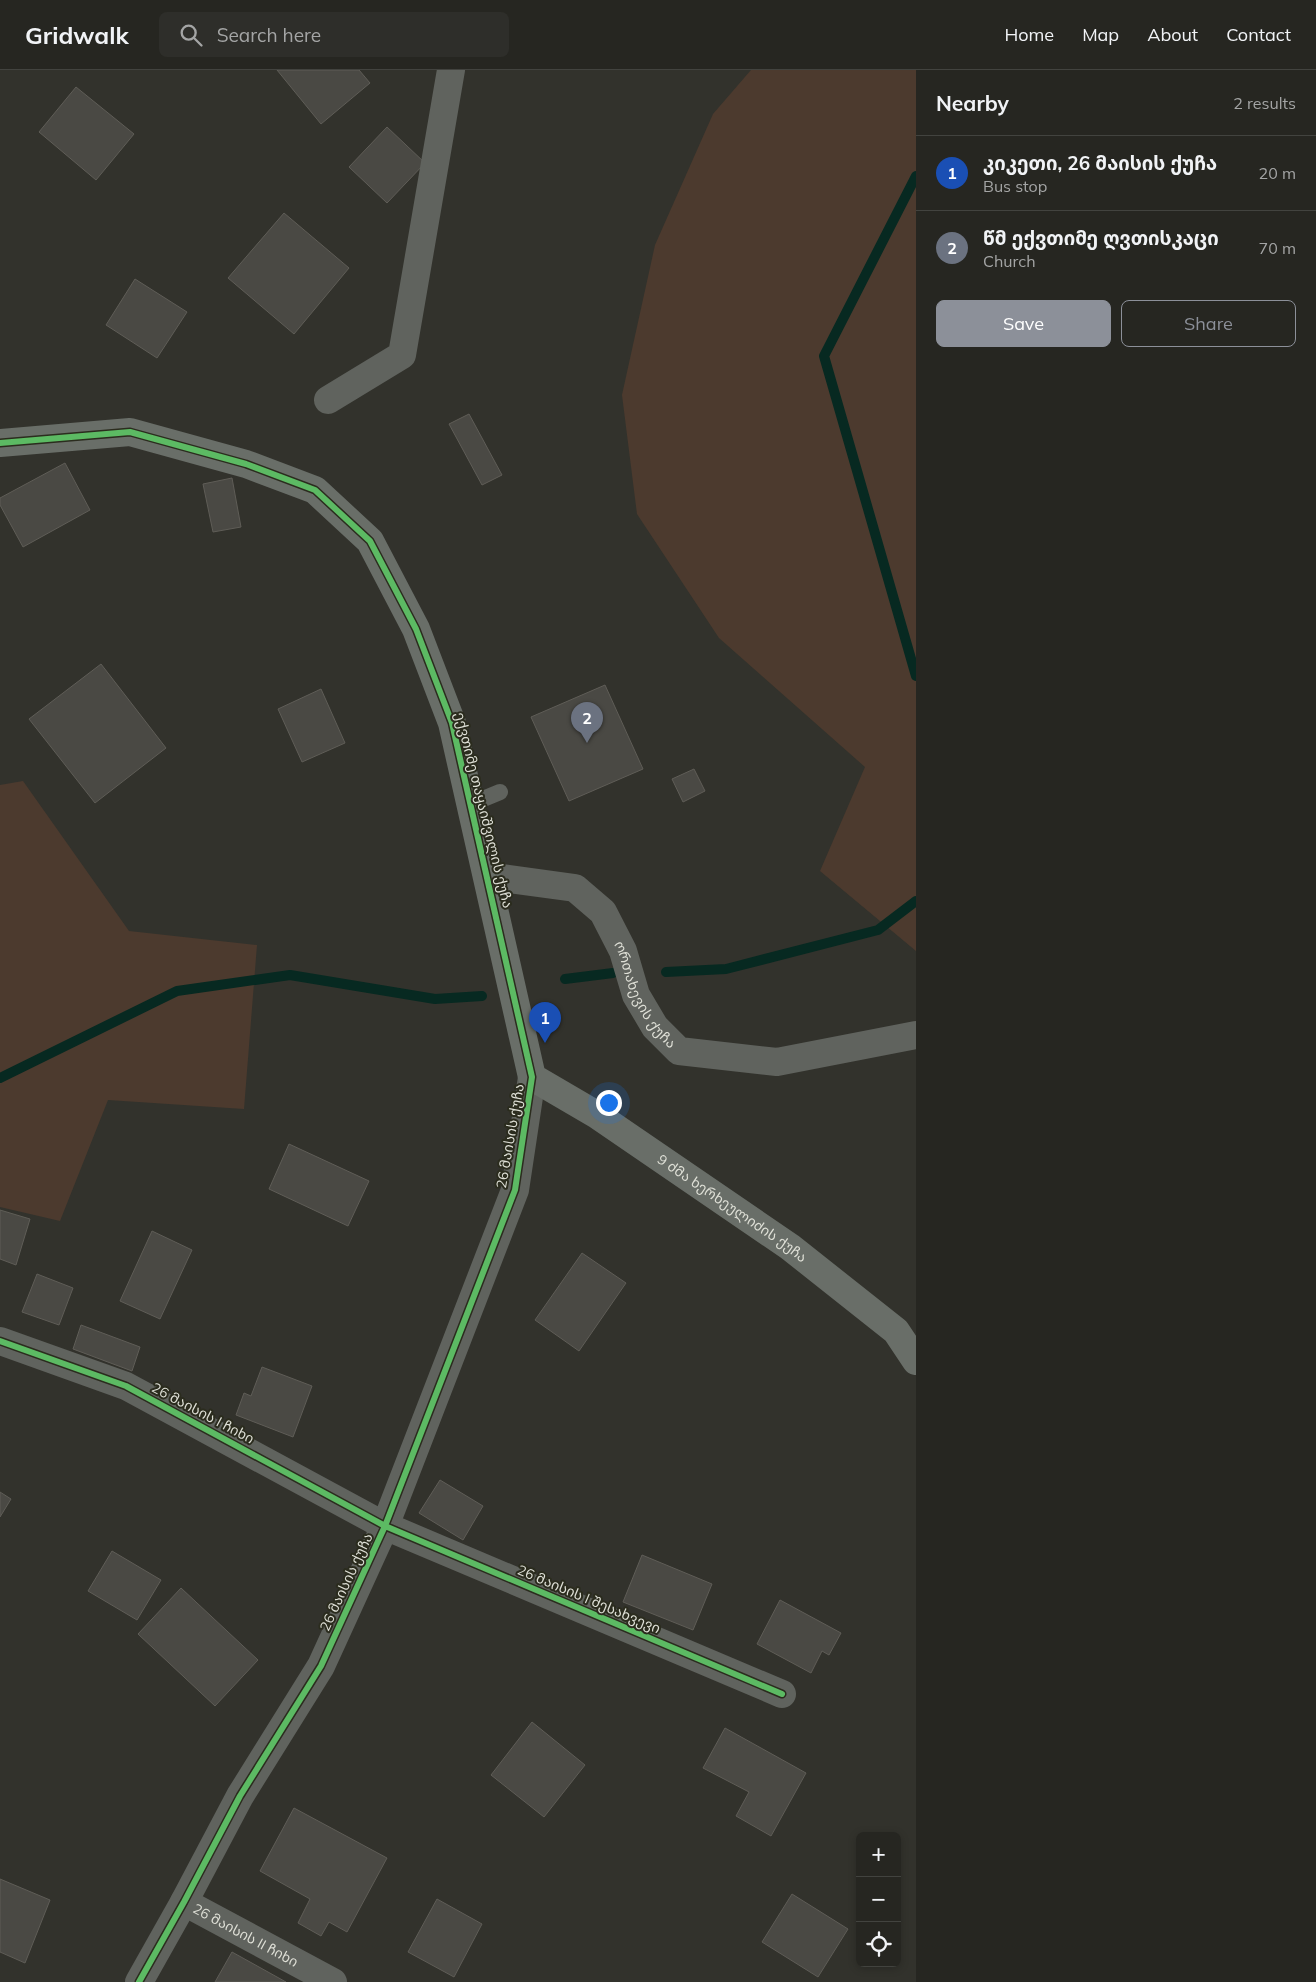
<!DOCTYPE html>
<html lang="en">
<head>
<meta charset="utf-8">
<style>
	:root { --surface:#262621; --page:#2e2e2a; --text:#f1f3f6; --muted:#a4a5a5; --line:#42433f; --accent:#8c9099 }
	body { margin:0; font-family:Mulish,"Noto Sans Georgian",sans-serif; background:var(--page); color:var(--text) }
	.controls { position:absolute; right:15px; bottom:15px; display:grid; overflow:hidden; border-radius:8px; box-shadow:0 2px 8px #0003 }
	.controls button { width:45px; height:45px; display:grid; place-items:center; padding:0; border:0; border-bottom:1px solid var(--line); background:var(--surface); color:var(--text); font:25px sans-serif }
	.you { position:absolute; left:608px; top:1032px; width:18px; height:18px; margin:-12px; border:4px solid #fff; border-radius:50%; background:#1a73e8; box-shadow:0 0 0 8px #1a73e833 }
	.badge { display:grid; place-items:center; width:32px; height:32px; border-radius:50%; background:var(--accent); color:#fff; font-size:16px; font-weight:700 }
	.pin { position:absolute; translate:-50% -41px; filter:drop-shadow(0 1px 2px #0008) }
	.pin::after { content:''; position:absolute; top:26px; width:18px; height:15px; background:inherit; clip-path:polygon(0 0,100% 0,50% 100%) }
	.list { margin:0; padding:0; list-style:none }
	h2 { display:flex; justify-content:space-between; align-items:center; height:65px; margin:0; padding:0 20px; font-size:21px }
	h2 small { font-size:16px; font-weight:400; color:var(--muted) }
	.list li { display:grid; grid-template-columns:32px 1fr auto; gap:15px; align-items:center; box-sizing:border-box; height:75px; padding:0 20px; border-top:1px solid var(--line) }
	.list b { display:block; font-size:19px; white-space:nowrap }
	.list p { margin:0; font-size:16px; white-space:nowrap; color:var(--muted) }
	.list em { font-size:16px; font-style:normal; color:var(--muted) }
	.actions { display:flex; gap:10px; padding:15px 20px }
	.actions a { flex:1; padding:11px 0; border:1px solid var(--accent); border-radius:8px; text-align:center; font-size:18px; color:var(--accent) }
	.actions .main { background:var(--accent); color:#fff }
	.icon { flex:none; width:28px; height:28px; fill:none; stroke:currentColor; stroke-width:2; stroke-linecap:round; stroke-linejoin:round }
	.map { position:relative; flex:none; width:916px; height:1912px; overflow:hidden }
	header { display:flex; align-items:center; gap:30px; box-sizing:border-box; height:70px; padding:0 25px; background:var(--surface); border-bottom:1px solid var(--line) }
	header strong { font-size:24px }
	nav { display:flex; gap:28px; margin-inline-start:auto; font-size:18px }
	.search { width:350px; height:45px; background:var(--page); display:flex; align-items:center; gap:12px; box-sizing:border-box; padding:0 18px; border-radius:8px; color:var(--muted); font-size:19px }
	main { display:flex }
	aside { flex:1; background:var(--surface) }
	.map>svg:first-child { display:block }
	.green { fill:#4c3a2e }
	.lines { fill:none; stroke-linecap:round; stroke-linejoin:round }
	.stream { stroke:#072921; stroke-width:10 }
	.building { fill:#4a4944; stroke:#5f5d57 }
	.lane { stroke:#60635e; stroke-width:16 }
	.street { stroke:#60635e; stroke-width:28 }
	.secondary { stroke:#696e68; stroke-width:28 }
	.cycleway-casing { stroke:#2b2c1e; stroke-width:9 }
	.cycleway { stroke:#5cba63; stroke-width:6 }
	.labels { text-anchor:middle; stroke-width:4; stroke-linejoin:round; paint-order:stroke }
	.street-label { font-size:14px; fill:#dedfd6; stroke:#2b2c1e }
</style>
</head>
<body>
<header>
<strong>Gridwalk</strong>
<div class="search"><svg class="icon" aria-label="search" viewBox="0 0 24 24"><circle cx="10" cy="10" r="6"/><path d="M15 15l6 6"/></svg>Search here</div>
<nav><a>Home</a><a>Map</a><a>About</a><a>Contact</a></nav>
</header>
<main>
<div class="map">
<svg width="916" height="1912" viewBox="0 0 916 1912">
	<rect width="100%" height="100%" fill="#32322c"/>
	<path class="green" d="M751,0H916V881L820,801L865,697L719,568L637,444L622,325L655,175L713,44Z
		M23,711L129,861L257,875L244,1039L108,1030L60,1151L0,1137V715Z"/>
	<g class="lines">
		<path class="stream" d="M916,106L824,286L916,606
			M666,902L726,899L878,860L916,831
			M565,909L613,903
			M0,1008L177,921L290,905L435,929L482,926"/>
	</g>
	<path class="building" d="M277,0H359L370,13L321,54Z
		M76,17L134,64L96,110L39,62Z
		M387,57L425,93L387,133L349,97Z
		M284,143L349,198L294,264L228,208Z
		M135,209L187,242L157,288L106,255Z
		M469,344L502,405L482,415L449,354Z
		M65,393L90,440L23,477L0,435V428Z
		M232,408L241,457L213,462L203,414Z
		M101,594L166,678L95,733L29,649Z
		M605,615L643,699L569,731L531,647Z
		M321,619L345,673L302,692L278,639Z
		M694,699L705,721L683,732L672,709Z
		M289,1074L369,1111L348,1156L269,1119Z
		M0,1140L30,1149L16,1195L0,1189Z
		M152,1161L192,1180L160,1249L120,1231Z
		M582,1183L626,1213L579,1281L535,1250Z
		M37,1204L73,1218L59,1255L22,1242Z
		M81,1255L140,1277L132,1301L73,1279Z
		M262,1297L312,1316L293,1367L236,1345L244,1323L251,1326Z
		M440,1410L483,1436L463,1470L419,1443Z
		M0,1422L11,1429L0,1447Z
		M112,1481L161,1510L137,1550L88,1521Z
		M642,1485L712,1514L693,1560L623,1532Z
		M181,1518L258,1590L215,1636L138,1564Z
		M780,1530L841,1563L829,1585L822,1581L811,1603L757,1574Z
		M532,1652L585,1695L544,1747L491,1705Z
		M725,1658L806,1703L771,1766L736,1746L749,1722L703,1698Z
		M294,1738L387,1788L347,1862L329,1852L321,1866L298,1853L310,1829L260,1801Z
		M0,1809L50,1830L25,1893L0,1882Z
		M792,1824L848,1859L818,1907L762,1872Z
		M437,1829L482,1854L454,1907L408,1882Z
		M232,1882L286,1912H215Z"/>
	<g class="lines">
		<path class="lane" d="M471,734L500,722"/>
		<g class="street">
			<path d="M328,330L402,285L451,0"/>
			<path id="s1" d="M488,806L575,818L603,842L623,881L636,925L655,957L679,981L777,992L916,965"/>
			<path d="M0,1271L126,1316L385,1456L782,1624"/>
			<path id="s2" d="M184,1832L333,1912"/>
			<path d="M139,1912L184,1832L240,1726L321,1596L385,1456L515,1120L532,1007"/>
		</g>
		<path class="secondary" id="s3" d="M0,373L130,362L246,394L315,420L370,471L416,559L452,653L532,1007L597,1045L790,1177L896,1261L916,1291"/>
		<g class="cycleway-casing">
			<path id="cycleway" d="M0,373L130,362L246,394L315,420L370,471L416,559L452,653L532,1007L515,1120L385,1456L321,1596L240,1726L184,1832L139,1912
				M0,1271L126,1316L385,1456L782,1624"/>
		</g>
		<use href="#cycleway" class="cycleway"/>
	</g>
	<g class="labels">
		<g class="street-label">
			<text transform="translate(484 740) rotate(76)" y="5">ექვთიმე თაყაიშვილის ქუჩა</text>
			<text dy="5" stroke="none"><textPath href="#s1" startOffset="218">ორთახევის ქუჩა</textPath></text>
			<text transform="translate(510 1066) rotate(-80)" y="5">26 მაისის ქუჩა</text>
			<text dy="5" stroke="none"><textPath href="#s3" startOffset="1202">9 ძმა ხერხეულიძის ქუჩა</textPath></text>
			<text transform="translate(203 1343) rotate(28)" y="5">26 მაისის I ჩიხი</text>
			<text transform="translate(346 1512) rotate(-65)" y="5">26 მაისის ქუჩა</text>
			<text transform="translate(589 1529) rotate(23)" y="5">26 მაისის I შესახვევი</text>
			<text dy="5" stroke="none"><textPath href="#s2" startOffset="70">26 მაისის II ჩიხი</textPath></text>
		</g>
	</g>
</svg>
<div class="controls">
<button>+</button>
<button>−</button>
<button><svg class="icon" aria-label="locate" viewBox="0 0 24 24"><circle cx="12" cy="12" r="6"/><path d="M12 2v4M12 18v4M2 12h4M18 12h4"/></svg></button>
</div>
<div class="you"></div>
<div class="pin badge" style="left:545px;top:973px;background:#1a4fb4">1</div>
<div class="pin badge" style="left:587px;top:673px;background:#6b7280">2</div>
</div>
<aside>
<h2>Nearby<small>2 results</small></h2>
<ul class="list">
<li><span class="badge" style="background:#1a4fb4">1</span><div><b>კიკეთი, 26 მაისის ქუჩა</b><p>Bus stop</p></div><em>20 m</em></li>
<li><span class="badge" style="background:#6b7280">2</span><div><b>წმ ექვთიმე ღვთისკაცი</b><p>Church</p></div><em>70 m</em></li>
</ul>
<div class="actions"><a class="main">Save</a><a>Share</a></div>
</aside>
</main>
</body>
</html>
